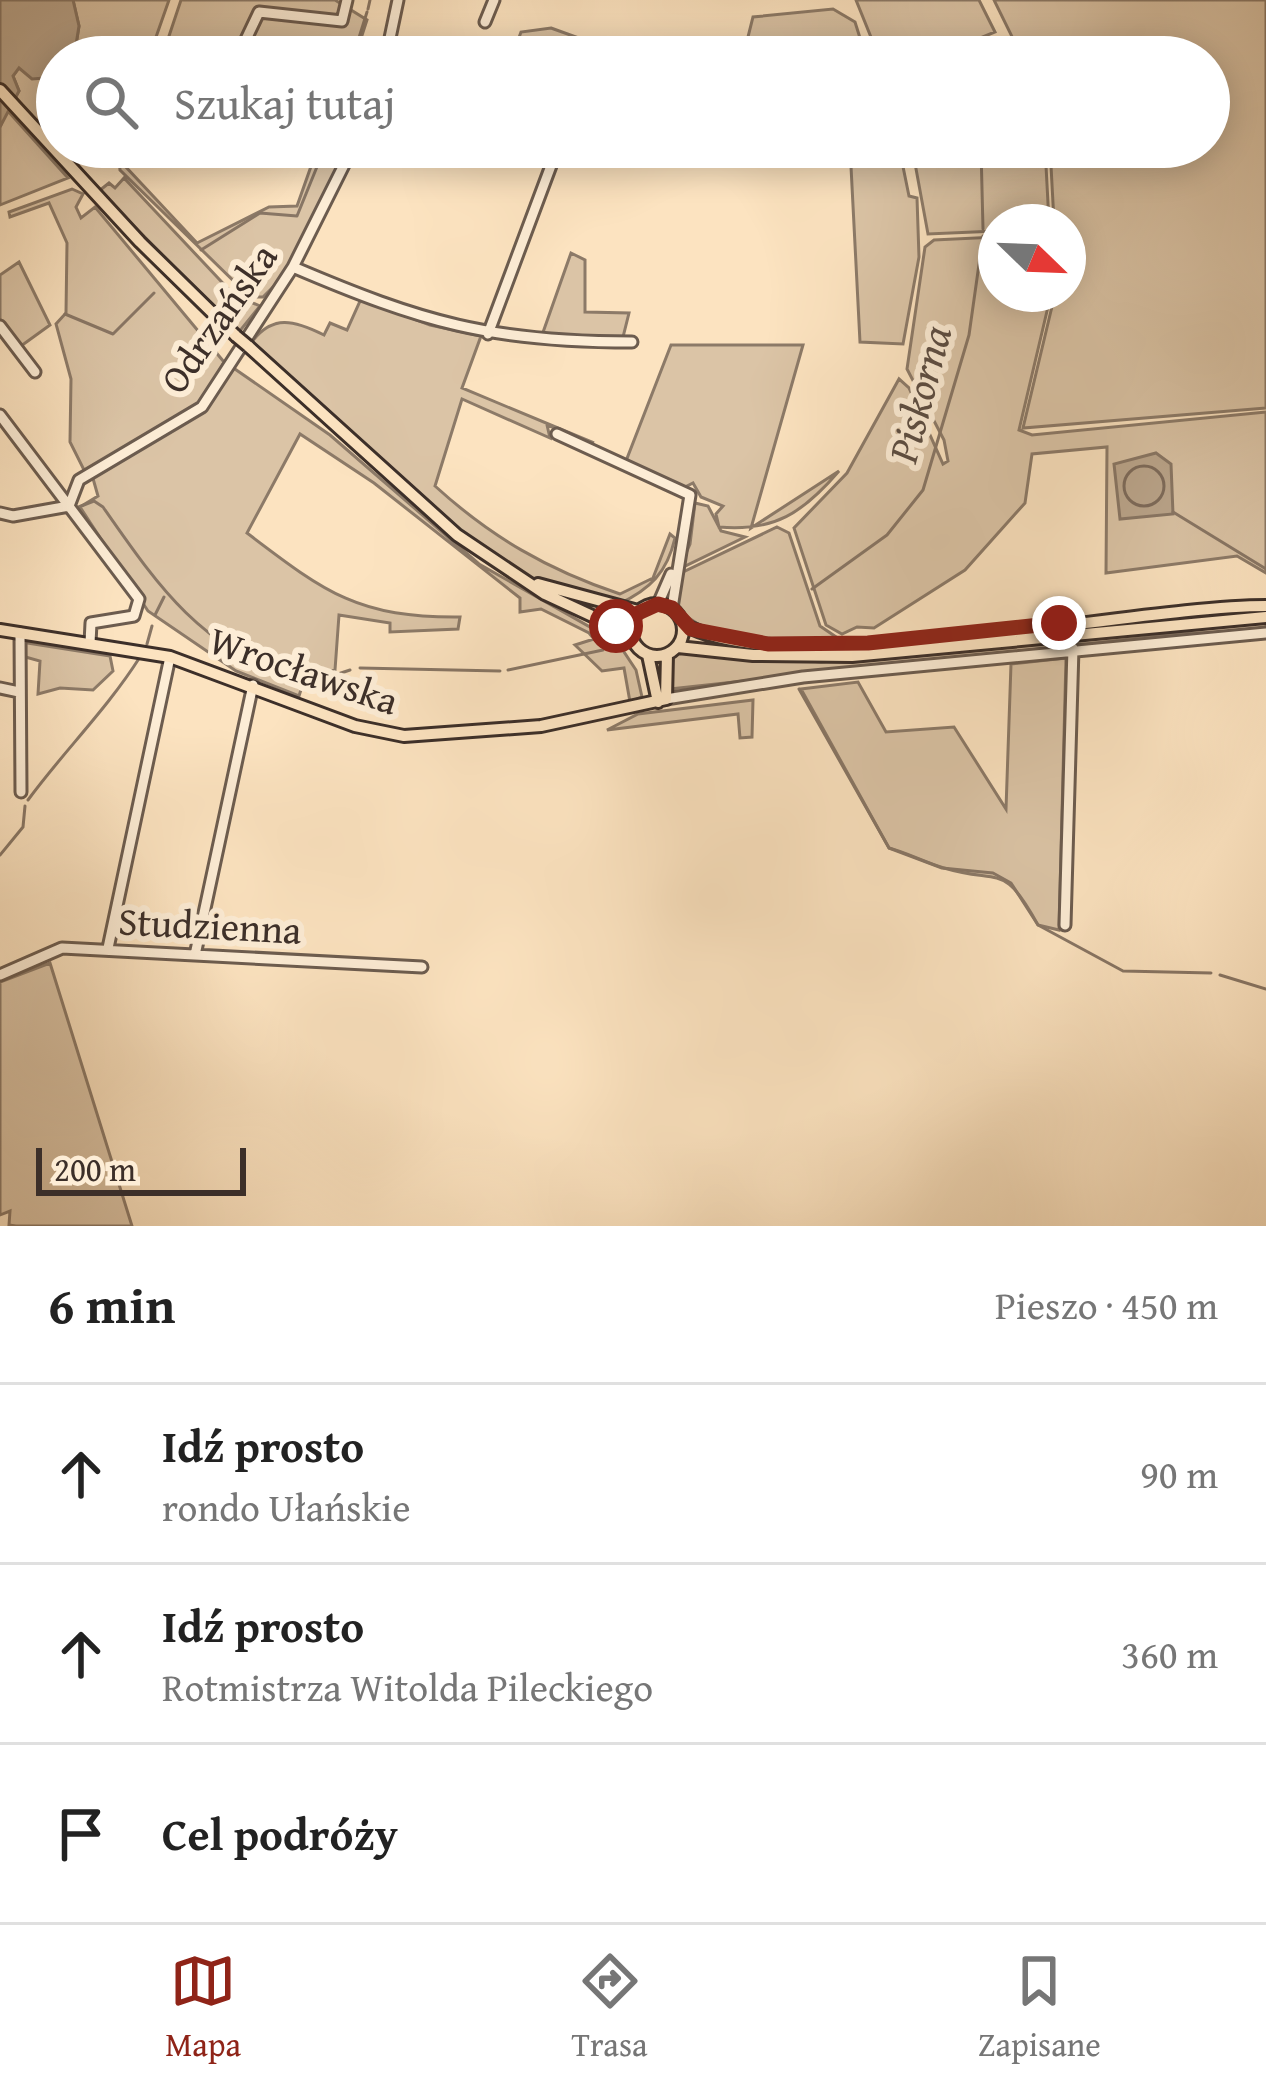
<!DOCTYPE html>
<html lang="pl">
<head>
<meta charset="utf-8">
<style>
	:root { --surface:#fff; --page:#f2f2f2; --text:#222; --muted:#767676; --line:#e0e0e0; --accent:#8f2418 }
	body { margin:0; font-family:"Gentium Book Plus",serif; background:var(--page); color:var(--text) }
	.compass { position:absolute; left:978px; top:204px; width:108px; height:108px; border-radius:50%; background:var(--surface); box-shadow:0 6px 30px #0003; rotate:113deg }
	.scale { position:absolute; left:36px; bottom:30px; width:210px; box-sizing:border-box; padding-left:12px; border:6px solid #3c2f29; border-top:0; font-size:33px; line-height:42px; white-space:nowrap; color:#3c2f29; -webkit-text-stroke:9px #fdedd6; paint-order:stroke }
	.stop { position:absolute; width:36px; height:36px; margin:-27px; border:9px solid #8f2418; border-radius:50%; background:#fff }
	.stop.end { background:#8f2418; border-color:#fff; box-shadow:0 3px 12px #0008 }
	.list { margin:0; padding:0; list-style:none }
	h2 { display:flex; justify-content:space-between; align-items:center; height:156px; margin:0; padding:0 48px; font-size:51px }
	h2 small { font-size:39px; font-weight:400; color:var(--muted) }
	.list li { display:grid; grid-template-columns:78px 1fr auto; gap:36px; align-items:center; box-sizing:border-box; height:180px; padding:0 48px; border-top:3px solid var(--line) }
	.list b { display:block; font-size:45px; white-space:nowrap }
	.list p { margin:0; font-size:39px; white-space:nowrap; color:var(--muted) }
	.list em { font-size:39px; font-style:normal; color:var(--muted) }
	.icon { flex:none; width:66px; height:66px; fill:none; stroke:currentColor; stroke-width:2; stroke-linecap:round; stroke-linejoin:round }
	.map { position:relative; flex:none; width:1266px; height:1226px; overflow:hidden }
	.search { position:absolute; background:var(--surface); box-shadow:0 6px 30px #0003; left:36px; right:36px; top:36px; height:132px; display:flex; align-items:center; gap:30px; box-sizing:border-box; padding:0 42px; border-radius:66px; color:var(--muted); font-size:45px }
	.sheet { height:696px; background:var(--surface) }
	nav { display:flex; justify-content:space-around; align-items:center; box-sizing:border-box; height:168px; border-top:3px solid var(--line); background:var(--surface); font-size:33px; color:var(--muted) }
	nav a { display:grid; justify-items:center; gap:6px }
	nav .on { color:var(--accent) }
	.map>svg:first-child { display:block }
	.green { fill:#dbc4a6; stroke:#8c7a68; stroke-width:3 }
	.water { fill:#bba68d; stroke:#887665; stroke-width:3 }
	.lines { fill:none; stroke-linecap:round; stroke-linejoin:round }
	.shore { stroke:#7c6a5b; stroke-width:3 }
	.stream { stroke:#887665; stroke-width:3 }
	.minor-casing { stroke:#6c5c4f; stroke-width:15 }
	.major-casing { stroke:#3c2f29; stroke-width:16 }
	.minor { stroke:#fdedd6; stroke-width:9 }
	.major { stroke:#fce3c0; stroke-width:10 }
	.major-bridge-casing { stroke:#3c2f29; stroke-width:16; stroke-linecap:butt }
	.major-bridge { stroke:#fce3c0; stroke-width:10 }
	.route { stroke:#8f2418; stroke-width:15 }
	.labels { text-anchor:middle; stroke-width:12; stroke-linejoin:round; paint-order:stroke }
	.street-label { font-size:39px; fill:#3c2f29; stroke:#fdedd6 }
	.water-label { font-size:42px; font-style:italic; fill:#5c4d42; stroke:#fdedd6 }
</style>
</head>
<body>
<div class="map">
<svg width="1266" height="1226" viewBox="0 0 1266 1226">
	<rect width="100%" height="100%" fill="#fce3c0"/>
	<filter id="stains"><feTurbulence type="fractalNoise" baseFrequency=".00167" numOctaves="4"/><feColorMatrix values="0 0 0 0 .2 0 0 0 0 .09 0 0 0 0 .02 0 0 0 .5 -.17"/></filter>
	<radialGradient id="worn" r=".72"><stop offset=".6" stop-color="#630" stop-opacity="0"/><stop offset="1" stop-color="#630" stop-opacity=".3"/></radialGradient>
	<path class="green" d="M73,0H169L149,57H74L79,26Z
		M181,0H335L367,20L355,57L243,52L260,9L238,52L173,41L162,57Z
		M856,0H979L995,32L934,57H879Z
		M994,0H1266V408L1023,428L1055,294H1068V222H1054L1050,147H1209V57H1022Z
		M833,9L855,22L866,57H743L753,17Z
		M551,28L615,51L616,57H553L517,43L521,32Z
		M19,67L48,80L57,77V144L15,98L19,91L13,76Z
		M7,110L68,178L0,205V127Z
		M118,147H129L130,155L121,160L125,166L197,243L269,207L297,206L315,155L282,147H326L344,157L281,279L263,297H250L120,170Z
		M850,147H899L909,196L917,198L919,257L903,344L860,342Z
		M912,147H1045L1049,222H996V231L928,234Z
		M124,178L234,295L260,306L239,332L99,191L109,183L115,188Z
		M72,189L83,194L76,207L81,218L95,207L224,362L203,403L85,472L70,442L71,379L56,324L66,313L67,243L49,203L10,217L9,212Z
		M996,237V294H1051L1019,430L1032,435L1266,412V573L1237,556L1106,573L1107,447L1032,454L1025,503L965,570L874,628L857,627L842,634L826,625L794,528L847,473L899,379L909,388L943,464L948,461L944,440L907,369L925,247L934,240Z
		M571,253L585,260V312L629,313L623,337L541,338Z
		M19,262L50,325L21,346L0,322V275Z
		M361,299L430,325L481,336L462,388L594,443L547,425L550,438L462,399L435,486C491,537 548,570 620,594L653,578L670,534L675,538C667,573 650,589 619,604L528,577L448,523L251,343C272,314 294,320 324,335L330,323L347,330Z
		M671,345H803L751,528L839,471C803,513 774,532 719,527L716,514L723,506L701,497L693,483L685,487L626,461Z
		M232,367L330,435L479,564L618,643L636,670L642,697L630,702L624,668L602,671L575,645L594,639L589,633L541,609L520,612V598L374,483L300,434L247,533C326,593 358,618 460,617L458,629L390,632V623L339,615L335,670L304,680L299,696L236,671L148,611L80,507L98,496L92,475L201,413Z
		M695,503L708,506L721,531L745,537L679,569L690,544Z
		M777,527L789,533L820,626L842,641C790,643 711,648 676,606L679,574Z
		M1266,622V630L1177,634L670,689V658L681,650L821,662Z
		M21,642L110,656L113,671L93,690L60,688L38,694L40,661L22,656Z
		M1066,658L1059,930L1038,925C1003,861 1001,885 944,868C926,863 908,853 889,848L801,689L858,682L886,732L954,727L1006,809L1011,664Z
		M753,700L752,737L740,738L738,714L607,730L638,714Z
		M50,963L132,1226H16L9,1225L10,1211L0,1215V982Z"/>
	<path class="water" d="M0,0H73L79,26L74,57H57V77L32,79L19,68L13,76L19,91L0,127Z
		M1156,453L1171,464L1173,514L1120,519L1114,464Z"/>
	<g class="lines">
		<path class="shore" d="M1124 486a20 20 0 1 1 40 0a20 20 0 1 1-40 0Z"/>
		<path class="stream" d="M368,9L370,0
			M353,57L367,12
			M981,149L983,229
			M201,250L260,213L297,216L325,147
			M65,314L113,334L154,293
			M76,508L94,501L103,507C167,599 195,637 299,687L350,670
			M1173,512L1266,569
			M0,519L2,518
			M812,589L887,535L923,490L969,335L983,236
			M155,615L164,597
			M147,644L152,626
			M360,668L500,671
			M508,670L603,650
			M799,689L889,848L942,868L993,873L1011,883L1038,925L1123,971L1211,973
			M28,800C64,751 107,709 140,657
			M0,855L23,827L25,806
			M1220,975L1266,989"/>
		<g class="minor-casing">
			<path id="minor" d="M485,22L494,0
				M240,52L259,12L342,21L347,0
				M386,57L398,0
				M293,267C422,322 490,342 632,342
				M0,326L35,372
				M488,334L558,147
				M0,415L139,599L134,616L91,623L90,643
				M557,434L690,495L672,608
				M69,506L79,480L202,407L293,267L353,147
				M0,513L13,516L69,506
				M658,604L671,574
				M20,633L21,792
				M0,688L19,692
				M666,699L803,677L1266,633
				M1065,925L1073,648
				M108,948L170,657
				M195,955L253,685
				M0,975L62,948L422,967"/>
		</g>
		<g class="major-casing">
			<path id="major" d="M0,90L140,242L236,336
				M248,346L457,535L545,594L631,634
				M538,584L638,611
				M631 630a26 26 0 1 1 52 0a26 26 0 1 1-52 0Z
				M683,624C790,684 1130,606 1266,606
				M0,630L170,657L355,726L404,736L541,726L666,699L667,654
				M678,647L753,655L852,656L1266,617
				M648,655L658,702"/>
		</g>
		<use href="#minor" class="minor"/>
		<use href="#major" class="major"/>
		<g class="major-bridge-casing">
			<path id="major-bridge" d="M236,336L248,346"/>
		</g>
		<use href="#major-bridge" class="major-bridge"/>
	</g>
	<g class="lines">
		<path class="route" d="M616,626L631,634L636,614L658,604L672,608L691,629L768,644L868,643L1059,623"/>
	</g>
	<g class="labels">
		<g class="street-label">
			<text transform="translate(218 318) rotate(-55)" y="14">Odrzańska</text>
			<text transform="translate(304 670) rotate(19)" y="14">Wrocławska</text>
			<text transform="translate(210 925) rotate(3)" y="14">Studzienna</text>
		</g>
		<g class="water-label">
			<text transform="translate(919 394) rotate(-75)" y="15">Piskorna</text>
		</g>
	</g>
	<rect width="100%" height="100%" filter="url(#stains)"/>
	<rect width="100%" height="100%" fill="url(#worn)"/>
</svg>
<svg class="compass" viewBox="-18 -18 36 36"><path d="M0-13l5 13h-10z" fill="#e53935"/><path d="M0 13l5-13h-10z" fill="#767676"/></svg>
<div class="scale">200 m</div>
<div class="stop" style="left:616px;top:626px"></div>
<div class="stop end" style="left:1059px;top:623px"></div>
<div class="search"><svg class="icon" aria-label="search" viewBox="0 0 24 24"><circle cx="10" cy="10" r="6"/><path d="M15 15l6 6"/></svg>Szukaj tutaj</div>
</div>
<section class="sheet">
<h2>6 min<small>Pieszo · 450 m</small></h2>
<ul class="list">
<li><svg class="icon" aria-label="ahead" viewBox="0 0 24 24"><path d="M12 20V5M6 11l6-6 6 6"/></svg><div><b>Idź prosto</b><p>rondo Ułańskie</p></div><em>90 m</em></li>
<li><svg class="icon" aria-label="ahead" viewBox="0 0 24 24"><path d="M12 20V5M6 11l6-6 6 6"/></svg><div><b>Idź prosto</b><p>Rotmistrza Witolda Pileckiego</p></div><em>360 m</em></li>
<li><svg class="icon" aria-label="arrive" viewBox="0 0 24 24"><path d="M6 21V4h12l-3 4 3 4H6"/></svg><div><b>Cel podróży</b></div></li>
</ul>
</section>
<nav>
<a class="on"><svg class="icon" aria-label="map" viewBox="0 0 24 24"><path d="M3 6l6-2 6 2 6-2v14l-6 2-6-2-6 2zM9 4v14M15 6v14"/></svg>Mapa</a>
<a><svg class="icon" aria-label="directions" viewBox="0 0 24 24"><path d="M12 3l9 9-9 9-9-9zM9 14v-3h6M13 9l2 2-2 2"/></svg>Trasa</a>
<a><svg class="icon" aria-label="saved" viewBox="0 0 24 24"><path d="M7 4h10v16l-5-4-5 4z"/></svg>Zapisane</a>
</nav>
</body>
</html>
